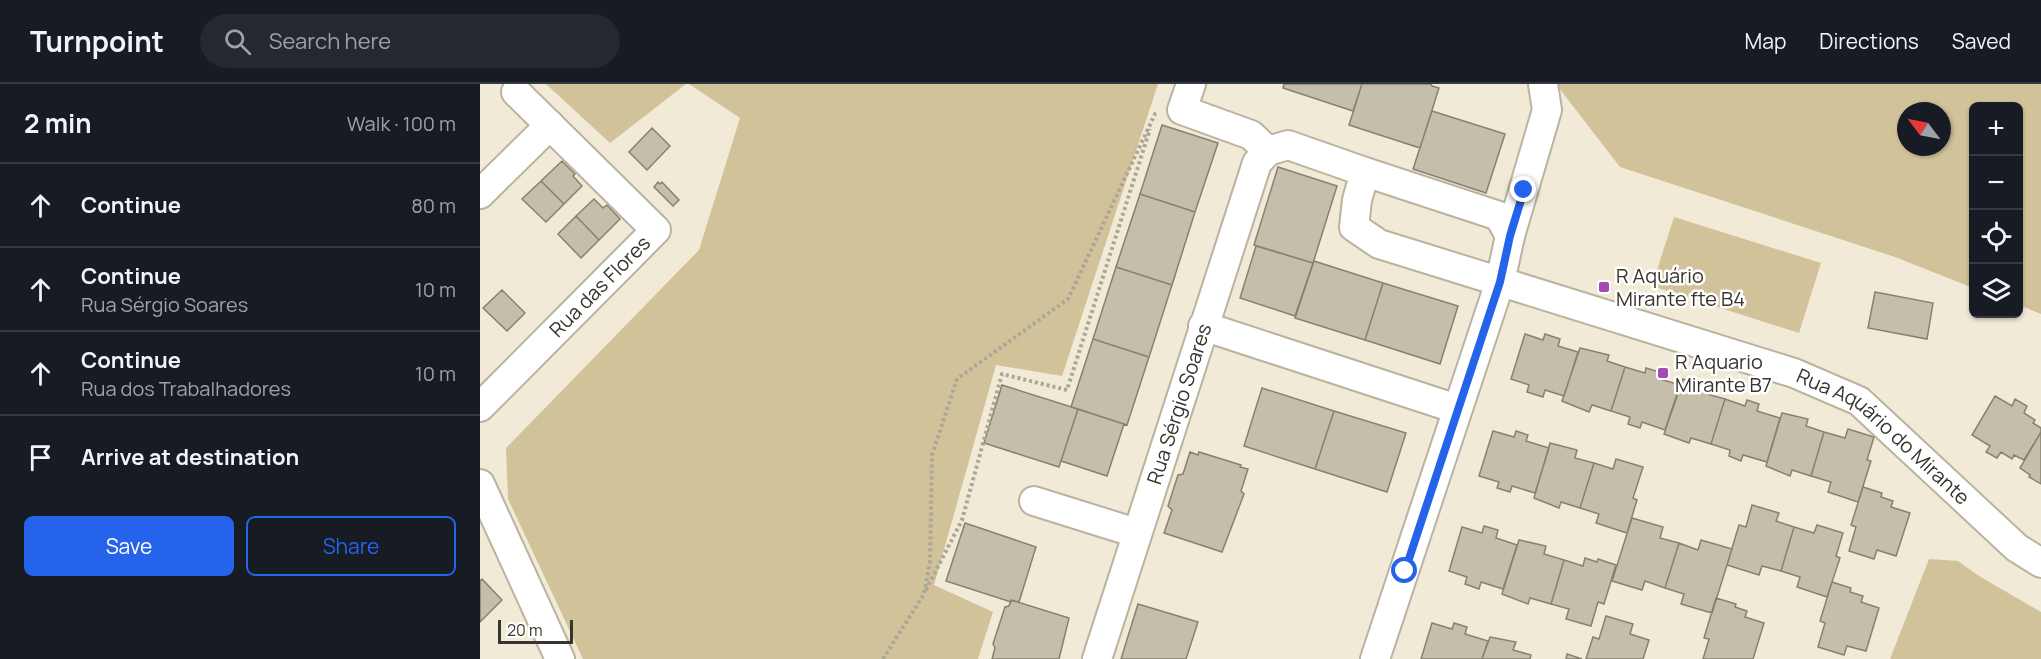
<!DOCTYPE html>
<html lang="en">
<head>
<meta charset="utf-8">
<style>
	:root { --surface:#171b24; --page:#242831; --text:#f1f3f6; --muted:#9ea1a6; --line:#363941; --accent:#2563eb }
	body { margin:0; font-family:Manrope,sans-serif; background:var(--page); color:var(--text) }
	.controls { position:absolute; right:18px; top:18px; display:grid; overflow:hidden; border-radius:9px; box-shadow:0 2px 4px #0004 }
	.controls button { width:54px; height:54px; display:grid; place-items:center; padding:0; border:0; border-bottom:2px solid var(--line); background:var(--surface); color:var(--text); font:30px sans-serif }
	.compass { position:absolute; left:1417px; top:18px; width:54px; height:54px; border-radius:50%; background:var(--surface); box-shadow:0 2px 4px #0004; rotate:302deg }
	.scale { position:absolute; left:18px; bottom:15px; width:75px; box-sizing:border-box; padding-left:6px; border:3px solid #38352e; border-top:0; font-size:16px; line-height:21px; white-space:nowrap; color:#38352e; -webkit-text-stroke:4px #fff; paint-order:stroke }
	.stop { position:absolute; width:18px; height:18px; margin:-14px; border:4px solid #2563eb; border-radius:50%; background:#fff }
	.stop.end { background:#2563eb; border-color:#fff; box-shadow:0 2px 6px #0008 }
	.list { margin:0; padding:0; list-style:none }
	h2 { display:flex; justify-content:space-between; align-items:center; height:78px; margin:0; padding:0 24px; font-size:26px }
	h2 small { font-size:20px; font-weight:400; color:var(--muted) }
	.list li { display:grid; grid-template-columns:39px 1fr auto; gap:18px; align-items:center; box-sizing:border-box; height:84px; padding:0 24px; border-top:2px solid var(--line) }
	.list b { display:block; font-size:22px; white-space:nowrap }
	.list p { margin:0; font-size:20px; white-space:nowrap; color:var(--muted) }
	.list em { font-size:20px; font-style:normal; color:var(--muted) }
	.actions { display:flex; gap:12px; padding:18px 24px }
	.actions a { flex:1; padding:14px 0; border:2px solid var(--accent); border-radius:9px; text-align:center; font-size:21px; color:var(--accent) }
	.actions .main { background:var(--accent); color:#fff }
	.icon { flex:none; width:33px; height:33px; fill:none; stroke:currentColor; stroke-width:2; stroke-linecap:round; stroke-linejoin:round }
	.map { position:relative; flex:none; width:1561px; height:575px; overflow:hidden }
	header { display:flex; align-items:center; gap:36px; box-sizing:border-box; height:84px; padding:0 30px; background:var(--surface); border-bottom:2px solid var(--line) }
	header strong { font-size:28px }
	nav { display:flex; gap:33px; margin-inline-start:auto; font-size:21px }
	.search { width:420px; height:54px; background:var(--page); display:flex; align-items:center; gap:15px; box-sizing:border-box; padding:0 21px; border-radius:33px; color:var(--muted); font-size:22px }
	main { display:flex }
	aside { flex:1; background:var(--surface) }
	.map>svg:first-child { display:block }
	.green { fill:#d2c299; fill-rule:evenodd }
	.building { fill:#c5beab; stroke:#88816f; stroke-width:1.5 }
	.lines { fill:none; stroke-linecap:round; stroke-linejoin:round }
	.minor-casing { stroke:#bab3a0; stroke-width:32 }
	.path { stroke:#aca697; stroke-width:4; stroke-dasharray:3 3; stroke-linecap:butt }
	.minor { stroke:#fff; stroke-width:28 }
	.route { stroke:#2563eb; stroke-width:8 }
	.poi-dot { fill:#a649b3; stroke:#fff; stroke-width:2 }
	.labels { text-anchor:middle; stroke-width:5; stroke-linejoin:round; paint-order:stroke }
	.poi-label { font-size:20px; fill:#38352e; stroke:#fff; text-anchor:start }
	.street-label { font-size:20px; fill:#38352e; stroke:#fff }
</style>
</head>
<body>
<header>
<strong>Turnpoint</strong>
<div class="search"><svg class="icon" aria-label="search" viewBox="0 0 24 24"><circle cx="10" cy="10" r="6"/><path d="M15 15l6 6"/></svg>Search here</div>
<nav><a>Map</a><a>Directions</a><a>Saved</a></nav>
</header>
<main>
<aside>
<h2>2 min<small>Walk · 100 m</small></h2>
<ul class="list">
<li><svg class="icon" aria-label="ahead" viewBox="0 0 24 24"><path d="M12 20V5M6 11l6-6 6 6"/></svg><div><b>Continue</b></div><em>80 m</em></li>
<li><svg class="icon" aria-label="ahead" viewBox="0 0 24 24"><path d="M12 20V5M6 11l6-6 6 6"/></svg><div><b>Continue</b><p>Rua Sérgio Soares</p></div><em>10 m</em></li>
<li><svg class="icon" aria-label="ahead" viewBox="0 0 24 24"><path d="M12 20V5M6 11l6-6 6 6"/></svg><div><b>Continue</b><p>Rua dos Trabalhadores</p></div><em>10 m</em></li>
<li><svg class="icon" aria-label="arrive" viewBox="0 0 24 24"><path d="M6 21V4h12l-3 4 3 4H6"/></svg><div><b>Arrive at destination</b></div></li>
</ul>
<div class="actions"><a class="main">Save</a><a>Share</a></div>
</aside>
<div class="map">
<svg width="1561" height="575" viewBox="0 0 1561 575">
	<rect width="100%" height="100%" fill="#f1ead6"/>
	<path class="green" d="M66,0H206L130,59Z
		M209,0H678L582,292L516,281L454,501L513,528L498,575H103L28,415L26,364L219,166L260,34Z
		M1079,0H1561V230L1539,221L1538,22H1494L1493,204L1415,173L1140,83L1079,4ZM1426,27H1462V63H1426Z
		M1194,133L1341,179L1319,249L1172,202Z
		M1449,475L1478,477L1499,492L1561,528V575H1410Z"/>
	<path class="building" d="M804,0H882L873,27L803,4Z
		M882,0H951L952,2L959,4L940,64L869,41Z
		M952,27L1025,50L1006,109L933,85Z
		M682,41L738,59L715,128L660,110Z
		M172,44L190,62L167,86L149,68Z
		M82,77L95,90L93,92L102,102L84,120L61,97Z
		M798,83L857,102L833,179L774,161Z
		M61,97L84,120L66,138L42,115Z
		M178,98L180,100L182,98L199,116L193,122L174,103Z
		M660,110L715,128L692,201L636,183Z
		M114,115L123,124L127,121L140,135L119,156L96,132Z
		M96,132L119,156L101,174L78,150Z
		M776,162L833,179L815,232L760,214Z
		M834,177L903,199L885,256L815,234Z
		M636,183L692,201L669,273L613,255Z
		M903,199L978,222L960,280L885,256Z
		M22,206L45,229L27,247L3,224Z
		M1395,208L1453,219L1447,255L1388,244Z
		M1045,250L1063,256L1065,250L1080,255L1078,262L1098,268L1084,312L1065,306L1063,313L1047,308L1049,301L1031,295Z
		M613,255L669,273L647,341L591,323Z
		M1100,264L1129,271L1127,277L1145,283L1131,327L1112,321L1109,328L1082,317Z
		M1145,283L1165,289L1166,284L1179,288L1177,294L1200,301L1185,346L1162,338L1160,344L1148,340L1150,333L1131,327Z
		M1203,295L1229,303L1227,310L1245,315L1231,360L1211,354L1209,359L1184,350Z
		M522,301L598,325L579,383L504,359Z
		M782,304L854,327L835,385L764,362Z
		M1515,312L1532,322L1535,315L1547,322L1544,329L1555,336L1553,339L1561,344V348L1544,376L1534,371L1532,375L1521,368L1517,374L1506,368L1510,362L1492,351Z
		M1245,315L1265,322L1267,316L1279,320L1277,327L1300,334L1287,378L1263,371L1261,377L1249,372L1250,366L1231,360Z
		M598,325L644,340L627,392L581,377Z
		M854,327L926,349L907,408L835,385Z
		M1302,329L1328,335L1326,342L1344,348L1331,392L1312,386L1310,392L1286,382Z
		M1368,345L1394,353L1387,376L1391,377L1378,418L1348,408L1351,398L1331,392L1344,348L1365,354Z
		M1013,347L1034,353L1036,347L1048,351L1046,357L1069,364L1055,409L1032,402L1030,408L1017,404L1019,398L999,392Z
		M1561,348V400L1549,393L1550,391L1540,384Z
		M1070,359L1097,366L1095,374L1114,379L1100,424L1081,418L1079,424L1054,414Z
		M710,368L718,371L719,368L761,381L760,383L768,385L761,407L764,410L742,468L684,449L692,426L688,422L698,391L703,390Z
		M1136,375L1163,383L1153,414L1157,416L1147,449L1116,439L1119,430L1100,424L1114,379L1133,385Z
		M1383,403L1402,409L1401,413L1413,417L1411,423L1430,429L1416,472L1397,466L1394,475L1369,467L1376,443L1371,441Z
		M1272,421L1299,429L1296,437L1314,443L1301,487L1282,482L1279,491L1247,481L1259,441L1266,443Z
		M1152,434L1183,443L1180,454L1199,459L1185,504L1165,497L1162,506L1132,497Z
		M485,439L556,463L539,518L531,516V518L466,497Z
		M1337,441L1363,449L1356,472L1360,474L1347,513L1317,503L1320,493L1301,487L1314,443L1334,449Z
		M1004,442L1018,446L1016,454L1037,461L1023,505L1001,498L999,505L985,500L987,493L969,487L982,443L1002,449Z
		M1039,456L1066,462L1064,470L1084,476L1071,520L1050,514L1048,520L1022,510Z
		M1221,456L1252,465L1232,529L1201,520L1204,510L1185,504L1199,459L1218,466Z
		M1105,474L1117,478L1118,475L1136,481L1124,520L1118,518L1111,542L1086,535L1089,525L1071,520L1084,476L1103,482Z
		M2,495L22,516L0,538V497Z
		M1352,498L1371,504L1370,508L1383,512L1381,518L1399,524L1386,567L1367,562L1364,571L1338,563L1345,539L1340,537Z
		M1236,514L1256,520L1255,523L1267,527L1265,533L1284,539L1273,575H1223L1229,555L1224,554Z
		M531,516L589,534L579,575H512L515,564L513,560L525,523L529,522Z
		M658,520L718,538L706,575H641Z
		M1126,532L1153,540L1150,550L1169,556L1163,575H1106L1113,553L1119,555Z
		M952,539L972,545L974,539L987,543L985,550L1008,557L1002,575H941Z
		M1010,553L1036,558L1033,566L1051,571L1050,575H1002Z
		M1087,570L1102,575H1086Z"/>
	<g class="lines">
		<g class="minor-casing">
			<g id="minor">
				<path d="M711,0L702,26L771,51L788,67L808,61L885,88"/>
				<path d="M0,110L70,41"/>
				<path d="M1030,152L1067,26L1063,0"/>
				<path d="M723,242L977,325"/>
				<path id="s1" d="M0,323L176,146L36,8"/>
				<path d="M0,400L80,575"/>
				<path d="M554,417L656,449"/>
				<path id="s2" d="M617,575L777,79L788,67"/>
				<path id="s3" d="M895,575L1020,198L1030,152L1019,132L885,88L877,116L874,143L899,160L1314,289L1379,317L1537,464L1561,479"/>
			</g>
		</g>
		<path class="path" d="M446,506L482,436L522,290L587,306L670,45
			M403,575L444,510L450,478L452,371L477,295L588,215L675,30L678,29"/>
		<use href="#minor" class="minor"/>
	</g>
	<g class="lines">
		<path class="route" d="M925,487L1020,198L1030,152L1044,106"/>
	</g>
	<g class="poi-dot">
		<rect x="1118" y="197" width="12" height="12" rx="3"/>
		<rect x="1177" y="283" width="12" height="12" rx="3"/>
	</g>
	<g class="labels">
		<g class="poi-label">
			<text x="1136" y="199">R Aquário<tspan x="1136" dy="23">Mirante fte B4</tspan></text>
			<text x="1195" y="285">R Aquario<tspan x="1195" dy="23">Mirante B7</tspan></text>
		</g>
		<g class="street-label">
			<text dy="7" stroke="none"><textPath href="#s1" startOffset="170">Rua das Flores</textPath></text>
			<text dy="7" stroke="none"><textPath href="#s2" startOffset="268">Rua Sérgio Soares</textPath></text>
			<text dy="7" stroke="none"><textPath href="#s3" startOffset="1240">Rua Aquário do Mirante</textPath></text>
		</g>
	</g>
</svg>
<div class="controls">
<button>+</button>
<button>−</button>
<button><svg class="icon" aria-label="locate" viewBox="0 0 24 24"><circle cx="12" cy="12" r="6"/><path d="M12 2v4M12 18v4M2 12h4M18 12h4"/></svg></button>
<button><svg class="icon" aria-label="layers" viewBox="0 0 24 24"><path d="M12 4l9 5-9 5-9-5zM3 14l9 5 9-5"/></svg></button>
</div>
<svg class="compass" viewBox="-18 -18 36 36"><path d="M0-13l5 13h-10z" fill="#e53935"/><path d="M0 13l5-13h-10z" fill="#9ea1a6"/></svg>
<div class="scale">20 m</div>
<div class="stop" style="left:925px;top:487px"></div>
<div class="stop end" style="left:1044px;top:106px"></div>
</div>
</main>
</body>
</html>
